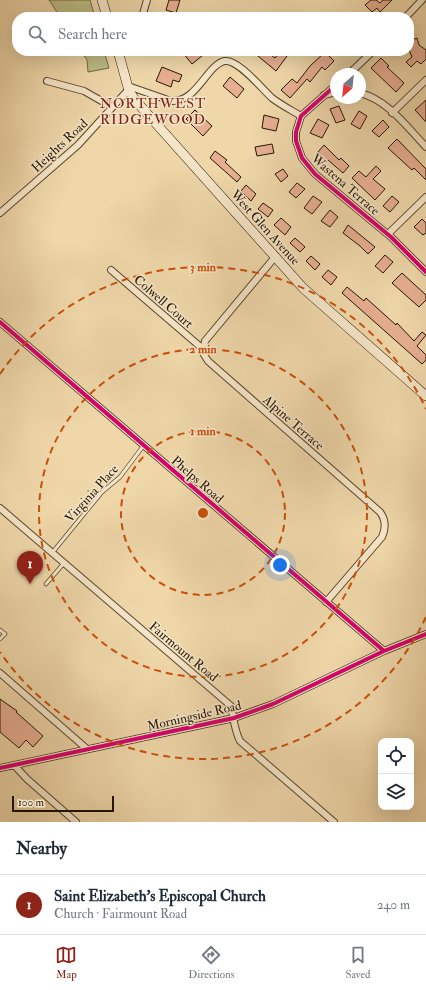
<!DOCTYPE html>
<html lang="en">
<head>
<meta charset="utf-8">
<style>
	:root { --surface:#fff; --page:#f6f6f7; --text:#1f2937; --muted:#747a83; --line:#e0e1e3; --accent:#8f2418 }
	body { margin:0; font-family:"IM FELL Double Pica",serif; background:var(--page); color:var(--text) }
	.controls { position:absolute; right:12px; bottom:12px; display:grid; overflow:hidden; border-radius:8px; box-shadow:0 4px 16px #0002 }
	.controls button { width:36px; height:36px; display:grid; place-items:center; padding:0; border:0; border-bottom:1px solid var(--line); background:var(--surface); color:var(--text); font:20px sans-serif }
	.compass { position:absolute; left:330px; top:68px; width:36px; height:36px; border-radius:50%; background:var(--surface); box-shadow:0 4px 16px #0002; rotate:207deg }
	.scale { position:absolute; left:12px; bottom:10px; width:102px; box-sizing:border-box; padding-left:4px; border:2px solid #261500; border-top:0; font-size:11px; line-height:14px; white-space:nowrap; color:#261500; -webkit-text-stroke:3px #f5e5c8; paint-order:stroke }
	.you { position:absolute; left:280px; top:565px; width:14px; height:14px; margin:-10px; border:3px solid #fff; border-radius:50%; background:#1a73e8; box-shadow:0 0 0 6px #1a73e833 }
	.badge { display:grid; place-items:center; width:26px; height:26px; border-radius:50%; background:var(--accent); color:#fff; font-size:13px; font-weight:700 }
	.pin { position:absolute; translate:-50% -33px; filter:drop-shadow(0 1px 2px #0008) }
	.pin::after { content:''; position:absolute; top:21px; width:14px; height:12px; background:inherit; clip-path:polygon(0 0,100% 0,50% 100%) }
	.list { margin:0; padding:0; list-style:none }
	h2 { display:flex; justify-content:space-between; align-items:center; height:52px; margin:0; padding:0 16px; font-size:17px }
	h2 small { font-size:13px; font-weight:400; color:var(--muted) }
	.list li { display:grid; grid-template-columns:26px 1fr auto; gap:12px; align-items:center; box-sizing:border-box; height:60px; padding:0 16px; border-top:1px solid var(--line) }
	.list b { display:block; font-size:15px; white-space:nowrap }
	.list p { margin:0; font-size:13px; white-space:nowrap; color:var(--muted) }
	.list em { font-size:13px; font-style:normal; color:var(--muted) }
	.icon { flex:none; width:22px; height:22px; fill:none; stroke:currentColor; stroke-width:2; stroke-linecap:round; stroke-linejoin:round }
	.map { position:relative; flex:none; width:426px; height:822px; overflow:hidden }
	.search { position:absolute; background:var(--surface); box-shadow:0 4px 16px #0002; left:12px; right:12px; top:12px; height:44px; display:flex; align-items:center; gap:10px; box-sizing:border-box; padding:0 14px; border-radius:16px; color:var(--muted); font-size:15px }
	.sheet { height:112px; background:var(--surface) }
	nav { display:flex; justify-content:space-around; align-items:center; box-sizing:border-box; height:56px; border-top:1px solid var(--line); background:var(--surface); font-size:11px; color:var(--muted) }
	nav a { display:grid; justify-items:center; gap:2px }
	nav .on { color:var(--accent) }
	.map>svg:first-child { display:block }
	.green { fill:#bdbd86; stroke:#726943 }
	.building { fill:#e7af92; stroke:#261500 }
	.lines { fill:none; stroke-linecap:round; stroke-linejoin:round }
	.lane-casing { stroke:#58462a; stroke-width:4.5 }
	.street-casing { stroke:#58462a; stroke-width:8 }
	.secondary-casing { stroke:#261500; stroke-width:10 }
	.lane { stroke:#f5e5c8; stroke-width:3 }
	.street { stroke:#f5e5c8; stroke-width:6 }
	.secondary { stroke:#f5e5c8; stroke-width:9 }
	.cycleway-casing { stroke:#f5e5c8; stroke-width:6 }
	.cycleway { stroke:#d6006c; stroke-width:4 }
	.ring { fill:none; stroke:#cb4f0a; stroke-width:2; stroke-dasharray:7 5 }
	.labels { text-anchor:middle; stroke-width:3; stroke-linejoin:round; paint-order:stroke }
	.street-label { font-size:13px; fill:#261500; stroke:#f5e5c8 }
	.neighbourhood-label { font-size:14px; letter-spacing:1px; fill:#7a1f14; stroke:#f5e5c8 }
	.centre { fill:#cb4f0a; stroke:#f5e5c8; stroke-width:2 }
	.ring-label { font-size:12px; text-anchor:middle; font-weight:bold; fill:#cb4f0a; stroke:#f5e5c8; stroke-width:3; stroke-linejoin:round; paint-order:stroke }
</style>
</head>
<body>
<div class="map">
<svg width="426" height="822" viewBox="0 0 426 822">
	<rect width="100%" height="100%" fill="#efd7aa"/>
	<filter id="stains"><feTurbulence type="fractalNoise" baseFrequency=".005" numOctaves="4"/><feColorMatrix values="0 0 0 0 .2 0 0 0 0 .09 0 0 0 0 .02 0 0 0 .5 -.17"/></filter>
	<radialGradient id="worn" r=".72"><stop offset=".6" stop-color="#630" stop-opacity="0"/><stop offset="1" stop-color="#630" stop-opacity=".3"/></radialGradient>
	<path class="green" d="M49,0H90L95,17H60Z
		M81,51H104L109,68L88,72L87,60Z"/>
	<path class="building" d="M169,0H180L176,13L166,10Z
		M371,0H376L380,3L383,0H392L380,12L377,8L372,12L365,5Z
		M417,38L419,45L426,50V59L421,64L417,61L411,67L406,62L412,57L409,50V41Z
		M186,51H208L192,64L183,53Z
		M252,51H266L275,58L281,51L287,56L276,71Z
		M325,52L334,61L325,70L322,67L310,82L307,79L290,98L281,90L292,79L297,83L310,66Z
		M381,58L389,66L387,67L404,83L396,92L371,68Z
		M162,67L182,75L179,82L173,80L171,87L156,81Z
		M230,77L244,89L237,98L223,86Z
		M426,100V122L415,110Z
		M339,106L345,120L336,123L330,109Z
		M195,110L212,126L203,136L186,119Z
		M359,111L367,116L360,129L351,124Z
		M264,115L279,119L276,131L262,128Z
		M318,119L329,125L322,138L310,133Z
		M383,120L389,127L379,137L372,131Z
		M397,139L426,169V180L414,168L412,170L388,148Z
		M272,144L274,153L257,156L255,147Z
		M324,145L339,160L341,158L349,166L343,173L328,160L327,161L318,152Z
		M215,151L227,160L225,162L241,177L237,182L210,158Z
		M376,166L381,171L373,179L385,189L375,200L352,178L359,171L366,177Z
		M283,169L288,176L281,182L275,174Z
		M297,183L305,189L296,198L289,192Z
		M246,185L256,194L251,201L241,191Z
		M313,196L322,202L312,214L304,208Z
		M392,196L399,202L390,212L383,206Z
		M263,203L273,210L268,217L258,209Z
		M330,210L338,217L330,227L321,221Z
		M281,218L291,227L285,235L274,225Z
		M422,219L426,223V233L423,235L414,227Z
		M348,225L375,247L368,254L360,246L343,233Z
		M295,238L305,247L300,252L290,243Z
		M385,255L393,262L383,273L375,266Z
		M311,256L320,264L315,270L306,261Z
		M328,270L337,277L331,285L322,277Z
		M402,273L426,295V300L419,307L392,283Z
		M347,287L364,301L366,298L396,325L397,323L414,341L422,332L426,335L417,346L426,355V360L422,364L342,293Z
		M0,699L17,711L16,712L43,736L33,747L26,740L19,748L0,732Z"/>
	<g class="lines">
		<g class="lane-casing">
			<path id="lane" d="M52,553L102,492L120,477L144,445
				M46,584L64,563
				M0,630L5,634L0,639"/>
		</g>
		<g class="street-casing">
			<path id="street" d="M142,17L147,0
				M406,17L422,0
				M349,74L373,51
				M47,81L84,91L112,107
				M336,85L301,116L296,132V141L302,158L315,174L391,237L426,272
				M128,86L171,101C197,103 207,64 225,61C238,59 262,89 272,98C281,105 291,110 301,116
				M360,93C388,100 407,127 426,147
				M324,95L336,92
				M392,113L426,80
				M0,213L78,145L129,89
				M388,234L426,197
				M275,257L205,341L203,353L208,361L380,512C386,520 386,528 382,537L326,602
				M111,270L203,349
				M0,322L384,651
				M0,508L231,706C234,719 234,729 240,741L334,822
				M0,673L87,749
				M14,765L27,779L76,822
				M0,768L234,718L273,704L384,651L426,634"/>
		</g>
		<g class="secondary-casing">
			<path id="secondary" d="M102,0L107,17
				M118,51L129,91L135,100L303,288L426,396"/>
		</g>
		<use href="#lane" class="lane"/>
		<use href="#street" class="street"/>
		<use href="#secondary" class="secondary"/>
		<g class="cycleway-casing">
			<path id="cycleway" d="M336,85L301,116L296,132V141L302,158L315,174L391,237L426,272
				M0,322L384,651
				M0,768L234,718L273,704L384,651L426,634"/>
		</g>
		<use href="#cycleway" class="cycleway"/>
	</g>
	<g class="ring">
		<circle cx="203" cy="513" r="82"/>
		<circle cx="203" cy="513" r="164"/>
		<path d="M426 617A246 246 0 0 1 0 652M0 374A246 246 0 0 1 426 409"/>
	</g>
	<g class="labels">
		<g class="street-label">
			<text transform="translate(59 145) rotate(-43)" y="5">Heights Road</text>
			<text transform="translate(346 184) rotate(41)" y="5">Wastena Terrace</text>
			<text transform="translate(266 227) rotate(48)" y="5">West Glen Avenue</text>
			<text transform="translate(164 301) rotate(41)" y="5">Colwell Court</text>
			<text transform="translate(294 422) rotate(41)" y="5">Alpine Terrace</text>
			<text transform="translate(198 479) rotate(41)" y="5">Phelps Road</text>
			<text transform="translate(91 493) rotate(-48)" y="5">Virginia Place</text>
			<text transform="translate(184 651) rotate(40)" y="5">Fairmount Road</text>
			<text transform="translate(194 715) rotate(-13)" y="5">Morningside Road</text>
		</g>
		<g class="neighbourhood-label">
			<text x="153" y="108">NORTHWEST<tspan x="153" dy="16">RIDGEWOOD</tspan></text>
		</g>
	</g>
	<circle cx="203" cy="513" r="6" class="centre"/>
	<g class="ring-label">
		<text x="203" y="271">3 min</text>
		<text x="203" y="353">2 min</text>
		<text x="203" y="435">1 min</text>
	</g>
	<rect width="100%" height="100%" filter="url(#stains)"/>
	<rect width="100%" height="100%" fill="url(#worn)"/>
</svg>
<div class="controls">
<button><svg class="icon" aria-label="locate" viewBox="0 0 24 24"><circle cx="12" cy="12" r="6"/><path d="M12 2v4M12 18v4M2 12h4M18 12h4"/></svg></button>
<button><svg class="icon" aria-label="layers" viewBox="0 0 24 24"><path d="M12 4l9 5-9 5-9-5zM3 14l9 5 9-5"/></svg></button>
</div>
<svg class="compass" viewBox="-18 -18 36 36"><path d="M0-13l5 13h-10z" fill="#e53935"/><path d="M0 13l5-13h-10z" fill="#747a83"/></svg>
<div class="scale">100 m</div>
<div class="you"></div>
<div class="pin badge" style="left:30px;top:584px">1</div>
<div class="search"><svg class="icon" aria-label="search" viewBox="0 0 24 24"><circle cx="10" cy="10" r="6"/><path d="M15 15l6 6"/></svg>Search here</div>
</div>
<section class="sheet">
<h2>Nearby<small></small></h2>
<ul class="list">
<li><span class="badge">1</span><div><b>Saint Elizabeth's Episcopal Church</b><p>Church · Fairmount Road</p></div><em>240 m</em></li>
</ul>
</section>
<nav>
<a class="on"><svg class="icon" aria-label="map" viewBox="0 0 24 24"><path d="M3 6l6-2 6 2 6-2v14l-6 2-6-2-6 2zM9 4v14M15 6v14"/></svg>Map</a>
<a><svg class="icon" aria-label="directions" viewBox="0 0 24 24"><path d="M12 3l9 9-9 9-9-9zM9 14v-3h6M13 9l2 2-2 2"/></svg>Directions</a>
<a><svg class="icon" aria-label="saved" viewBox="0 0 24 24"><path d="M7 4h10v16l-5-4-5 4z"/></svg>Saved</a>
</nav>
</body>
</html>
